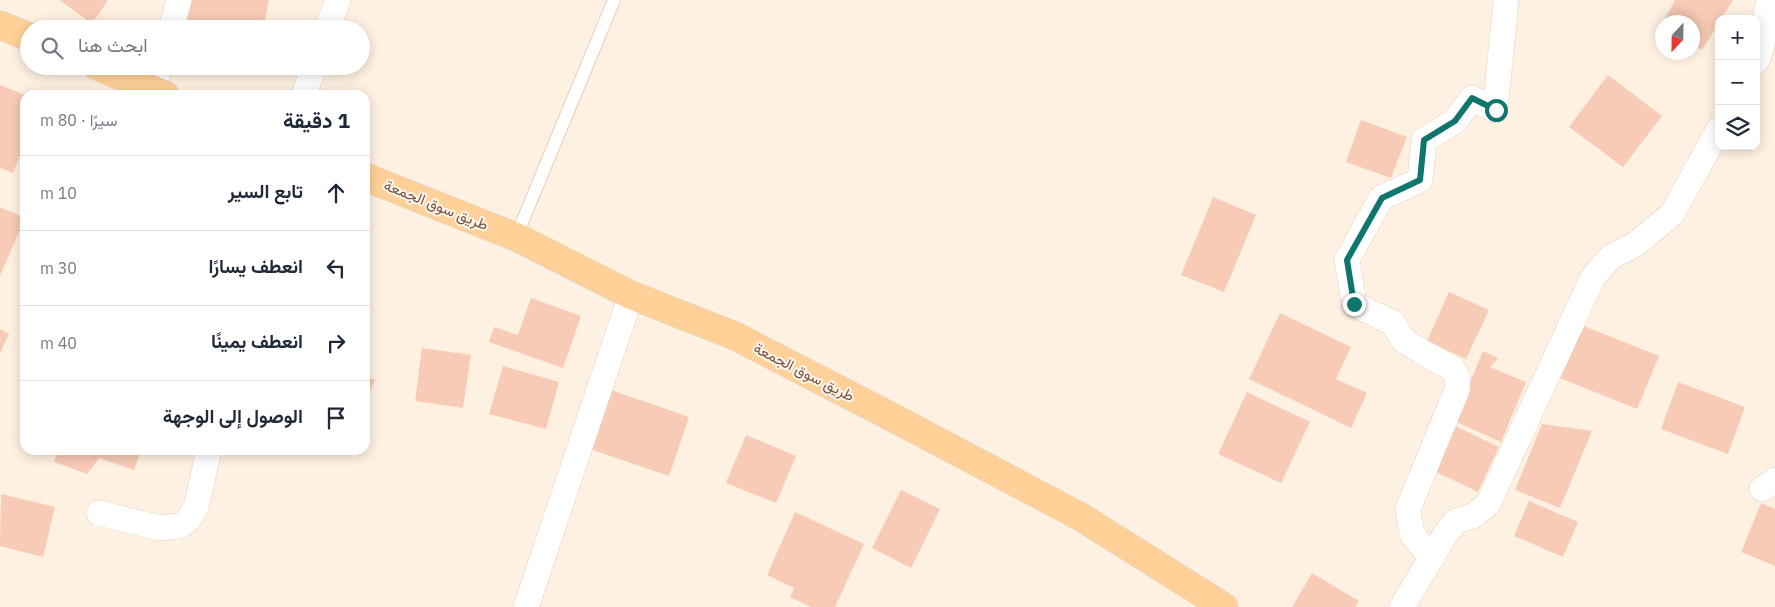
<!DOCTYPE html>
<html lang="ar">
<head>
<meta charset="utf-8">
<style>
	:root { --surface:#fff; --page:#f6f6f7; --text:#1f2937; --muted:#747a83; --line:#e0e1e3 }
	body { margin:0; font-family:"IBM Plex Sans",Vazirmatn,sans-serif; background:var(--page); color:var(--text); direction:rtl }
	.controls { position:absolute; right:15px; top:15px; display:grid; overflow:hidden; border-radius:10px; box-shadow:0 2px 12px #0003 }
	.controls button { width:45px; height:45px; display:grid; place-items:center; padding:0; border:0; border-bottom:1px solid var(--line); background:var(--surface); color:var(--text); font:25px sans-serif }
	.compass { position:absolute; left:1655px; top:15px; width:45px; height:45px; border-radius:50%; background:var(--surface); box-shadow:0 2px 12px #0003; rotate:202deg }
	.stop { position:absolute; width:15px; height:15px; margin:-11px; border:4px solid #0f766e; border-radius:50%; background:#fff }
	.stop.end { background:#0f766e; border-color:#fff; box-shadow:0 1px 5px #0008 }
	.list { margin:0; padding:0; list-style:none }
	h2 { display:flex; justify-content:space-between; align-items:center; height:65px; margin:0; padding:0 20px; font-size:21px }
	h2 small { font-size:16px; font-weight:400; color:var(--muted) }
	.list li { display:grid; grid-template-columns:32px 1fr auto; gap:15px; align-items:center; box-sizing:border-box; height:75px; padding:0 20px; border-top:1px solid var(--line) }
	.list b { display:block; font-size:19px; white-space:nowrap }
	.list em { font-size:16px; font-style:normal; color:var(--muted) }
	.icon { flex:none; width:28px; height:28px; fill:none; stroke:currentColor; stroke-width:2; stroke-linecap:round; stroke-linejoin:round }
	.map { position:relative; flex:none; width:1775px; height:607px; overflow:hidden; direction:ltr }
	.search { position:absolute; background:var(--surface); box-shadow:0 2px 12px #0003; left:20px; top:20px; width:350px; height:55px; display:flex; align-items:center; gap:12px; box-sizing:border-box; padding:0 18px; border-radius:28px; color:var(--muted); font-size:19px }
	.panel { position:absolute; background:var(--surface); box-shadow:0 2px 12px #0003; left:20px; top:90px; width:350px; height:365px; border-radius:15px; direction:rtl }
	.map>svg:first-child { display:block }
	.building { fill:#f7cbb6 }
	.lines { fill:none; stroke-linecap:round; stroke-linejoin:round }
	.lane-casing { stroke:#e6cebe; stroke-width:14 }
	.street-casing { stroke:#e6cebe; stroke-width:26 }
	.primary-casing { stroke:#dcd3cf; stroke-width:29 }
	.lane { stroke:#fff; stroke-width:12 }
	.street { stroke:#fff; stroke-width:25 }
	.primary { stroke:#ffd198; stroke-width:28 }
	.route { stroke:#0f766e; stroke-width:6 }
	.labels { text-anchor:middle; stroke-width:4; stroke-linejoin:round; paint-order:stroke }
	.street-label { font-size:15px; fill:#785445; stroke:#fff5ea }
</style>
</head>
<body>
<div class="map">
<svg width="1775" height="607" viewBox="0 0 1775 607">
	<rect width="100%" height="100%" fill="#fef1e1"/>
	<path class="building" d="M59,0H108L96,18L90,22Z
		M190,0H269L263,29H191L181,25Z
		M1675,0H1733L1721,19H1719V23L1702,50L1692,44V22H1663Z
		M1608,75L1662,116L1623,167L1569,127Z
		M0,85L25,95V142L13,173L0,168Z
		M1361,120L1407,137L1391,178L1346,162Z
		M1213,197L1256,215L1224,292L1181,275Z
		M0,207L25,218L0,276Z
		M1449,292L1489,310L1466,359L1427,341Z
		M531,298L581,316L563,368L489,342L494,327L518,335Z
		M1280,313L1351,347L1336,379L1367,393L1351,428L1249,379Z
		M1581,325L1659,356L1637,409L1560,378Z
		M0,329L9,334L0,353Z
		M422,348L471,355L463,408L415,401Z
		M1483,351L1498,358L1490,367L1526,382L1501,442L1454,421Z
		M503,366L559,382L546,429L489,414Z
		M365,376L375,380L365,403Z
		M1678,382L1745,407L1728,454L1661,429Z
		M608,389L689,417L669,476L587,448Z
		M1247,392L1310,422L1281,483L1218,454Z
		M1542,424L1592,431L1560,508L1515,490Z
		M1455,426L1499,447L1478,492L1434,471Z
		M746,435L796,456L776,503L726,483Z
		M58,450H141L134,470L99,458L87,474L54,462Z
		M901,490L940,509L911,568L872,548Z
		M1,494L55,507L43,557L0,546Z
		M1529,501L1578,522L1563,557L1514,536Z
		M1761,503L1775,509V566L1741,552Z
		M795,512L864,544L835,607H811L790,597L794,588L767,575Z
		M1312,573L1359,601L1355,607H1292Z"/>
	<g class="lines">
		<g class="lane-casing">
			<path id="lane" d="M516,237L614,0"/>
		</g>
		<g class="street-casing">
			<path id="street" d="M171,29L179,0
				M327,29L338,0
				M1756,61C1767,43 1761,19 1770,0
				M153,90L160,66
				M304,95L314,66
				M1762,489L1775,480
				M99,513L160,528L180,526L189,519L196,507L209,450
				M1432,558L1412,534L1408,509L1457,390L1458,378L1453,369L1419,350L1403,340L1393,323L1354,304L1347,260L1381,198L1420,180L1424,140L1455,121L1472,98L1495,110L1506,2
				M526,607L631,295
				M1402,607L1445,535L1456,521L1473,516L1488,504L1593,277L1611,257L1636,244L1672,214L1719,129"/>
		</g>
		<g class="primary-casing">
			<path id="primary" d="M0,25L29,37
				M97,66L165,95
				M365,177L516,237L631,295L735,336L886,414L1081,517L1224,607"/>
		</g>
		<use href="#lane" class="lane"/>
		<use href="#street" class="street"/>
		<use href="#primary" class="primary"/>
	</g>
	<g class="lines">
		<path class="route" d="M1354,304L1347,260L1382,198L1420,180L1424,140L1455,121L1472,98L1496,110"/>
	</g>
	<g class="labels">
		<g class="street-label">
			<text transform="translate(436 205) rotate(22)" y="5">طريق سوق الجمعة</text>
			<text transform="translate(804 372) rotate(27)" y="5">طريق سوق الجمعة</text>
		</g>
	</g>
</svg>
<div class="controls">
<button>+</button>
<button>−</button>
<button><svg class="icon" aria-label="layers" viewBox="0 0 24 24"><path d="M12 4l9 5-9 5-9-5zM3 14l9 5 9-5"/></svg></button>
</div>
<svg class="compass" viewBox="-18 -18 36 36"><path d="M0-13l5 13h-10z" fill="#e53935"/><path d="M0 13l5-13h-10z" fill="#747a83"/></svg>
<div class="stop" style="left:1496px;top:110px"></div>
<div class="stop end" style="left:1354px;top:304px"></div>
<div class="search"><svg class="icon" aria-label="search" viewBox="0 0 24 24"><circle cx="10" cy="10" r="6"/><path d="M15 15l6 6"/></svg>ابحث هنا</div>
<section class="panel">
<h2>1 دقيقة<small>سيرًا · 80 m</small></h2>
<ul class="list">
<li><svg class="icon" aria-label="ahead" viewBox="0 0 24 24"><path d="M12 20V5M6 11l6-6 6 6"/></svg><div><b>تابع السير</b></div><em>10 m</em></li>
<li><svg class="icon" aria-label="left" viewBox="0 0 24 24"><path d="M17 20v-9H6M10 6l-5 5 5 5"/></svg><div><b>انعطف يسارًا</b></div><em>30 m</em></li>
<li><svg class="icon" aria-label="right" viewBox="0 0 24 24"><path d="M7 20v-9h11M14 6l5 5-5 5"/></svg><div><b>انعطف يمينًا</b></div><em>40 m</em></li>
<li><svg class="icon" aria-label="arrive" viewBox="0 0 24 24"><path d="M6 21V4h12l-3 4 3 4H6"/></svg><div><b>الوصول إلى الوجهة</b></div></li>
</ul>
</section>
</div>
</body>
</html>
